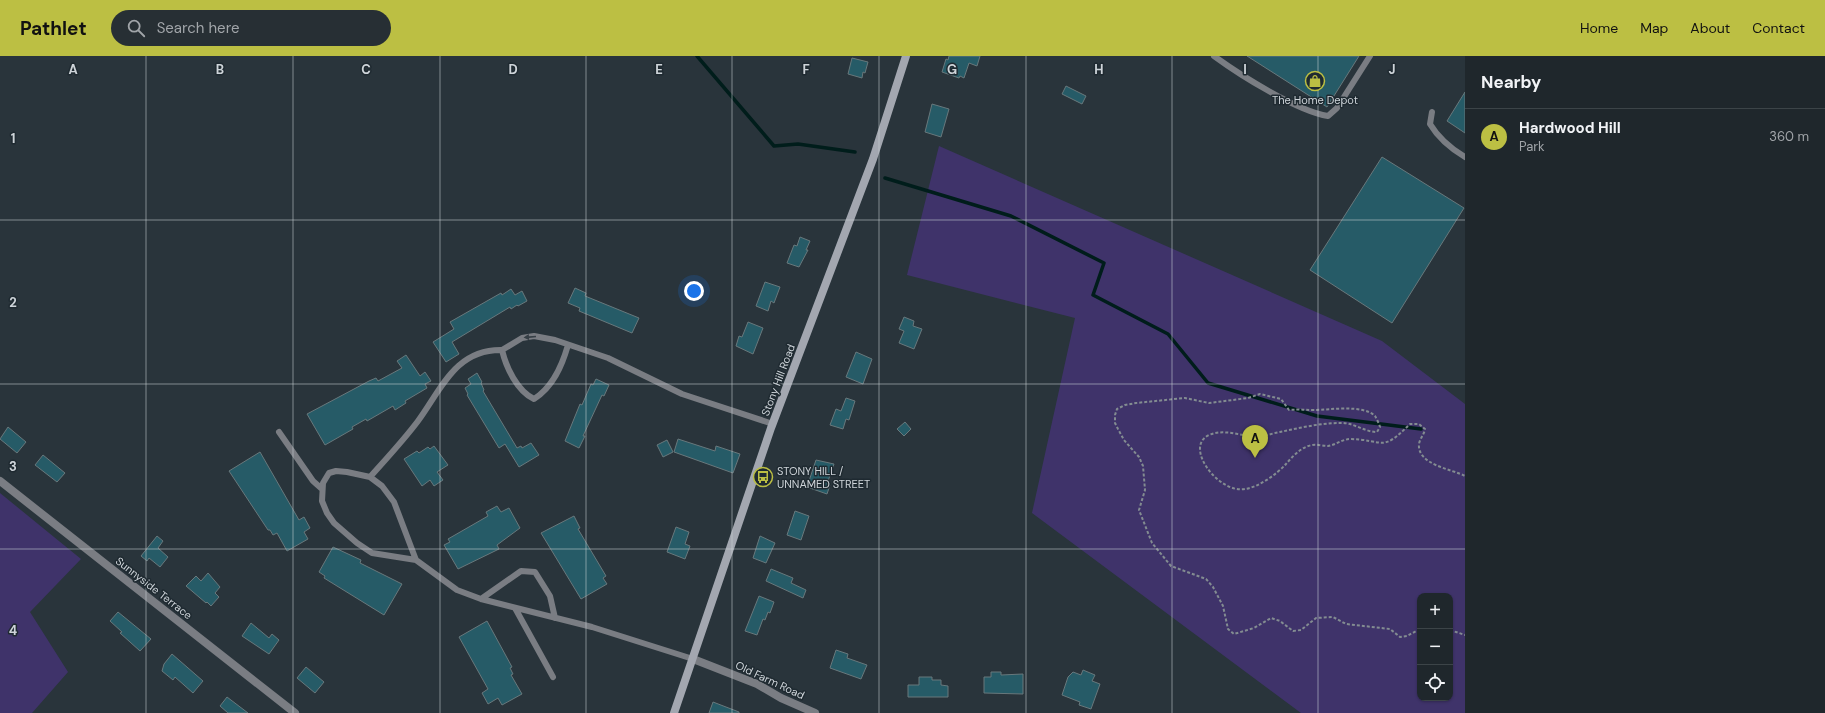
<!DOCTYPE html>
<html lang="en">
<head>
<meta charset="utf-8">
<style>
	:root { --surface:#1f272c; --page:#272f34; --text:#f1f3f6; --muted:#a1a5a9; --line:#3c4448; --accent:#bcbf43 }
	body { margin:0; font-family:"DM Sans",sans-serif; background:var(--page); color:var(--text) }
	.controls { position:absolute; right:12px; bottom:12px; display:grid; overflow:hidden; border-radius:8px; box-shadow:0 1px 3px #0004 }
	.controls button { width:36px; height:36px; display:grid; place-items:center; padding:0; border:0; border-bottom:1px solid var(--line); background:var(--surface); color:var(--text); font:20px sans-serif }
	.you { position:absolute; left:694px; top:235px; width:14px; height:14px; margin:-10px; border:3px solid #fff; border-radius:50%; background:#1a73e8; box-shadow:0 0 0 6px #1a73e833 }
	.badge { display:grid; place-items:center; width:26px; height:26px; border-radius:50%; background:var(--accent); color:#111; font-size:13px; font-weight:700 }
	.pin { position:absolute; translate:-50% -33px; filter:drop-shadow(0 1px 2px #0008) }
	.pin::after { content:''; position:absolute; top:21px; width:14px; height:12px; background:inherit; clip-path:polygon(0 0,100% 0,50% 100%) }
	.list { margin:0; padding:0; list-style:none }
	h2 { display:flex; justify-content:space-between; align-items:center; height:52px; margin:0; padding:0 16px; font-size:17px }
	h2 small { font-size:13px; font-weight:400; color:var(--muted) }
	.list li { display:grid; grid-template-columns:26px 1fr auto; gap:12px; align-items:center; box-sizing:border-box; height:56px; padding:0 16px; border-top:1px solid var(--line) }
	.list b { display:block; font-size:15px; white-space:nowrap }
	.list p { margin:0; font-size:13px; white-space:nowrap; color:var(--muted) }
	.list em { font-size:13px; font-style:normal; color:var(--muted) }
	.icon { flex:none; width:22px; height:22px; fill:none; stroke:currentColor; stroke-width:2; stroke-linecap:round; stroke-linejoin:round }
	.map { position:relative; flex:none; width:1465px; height:657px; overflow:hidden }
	header { display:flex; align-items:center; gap:24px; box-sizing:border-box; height:56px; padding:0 20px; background:var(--accent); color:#111 }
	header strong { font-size:19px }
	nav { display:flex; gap:22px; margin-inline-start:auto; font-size:14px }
	.search { width:280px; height:36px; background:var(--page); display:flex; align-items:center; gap:10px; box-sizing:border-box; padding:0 14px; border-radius:22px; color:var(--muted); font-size:15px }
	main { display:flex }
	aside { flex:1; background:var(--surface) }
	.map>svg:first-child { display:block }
	.green { fill:#3f336a; fill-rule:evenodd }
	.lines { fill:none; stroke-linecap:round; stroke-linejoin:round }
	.stream { stroke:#001d1b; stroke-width:3.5 }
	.building { fill:#265b67; stroke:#68787c }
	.path { stroke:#838c91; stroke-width:2; stroke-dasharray:3 2; stroke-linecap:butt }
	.service { stroke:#7a7d83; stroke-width:6 }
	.minor { stroke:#7a7d83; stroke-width:8 }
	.secondary { stroke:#a3a7b0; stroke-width:8 }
	.oneway { fill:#363f46 }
	.grid { fill:none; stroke:#ced4d9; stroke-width:1; stroke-opacity:0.55 }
	.labels { text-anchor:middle; stroke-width:3; stroke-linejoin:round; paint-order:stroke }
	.poi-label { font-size:11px; fill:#ced4d9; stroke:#1f2a31 }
	.street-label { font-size:11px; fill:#ced4d9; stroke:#1f2a31 }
	.grid-label { font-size:13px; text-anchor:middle; font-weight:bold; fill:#ced4d9; stroke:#1f2a31; stroke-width:3; stroke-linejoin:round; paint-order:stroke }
</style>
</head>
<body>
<header>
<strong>Pathlet</strong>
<div class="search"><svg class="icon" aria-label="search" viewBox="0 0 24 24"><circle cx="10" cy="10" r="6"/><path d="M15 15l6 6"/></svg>Search here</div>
<nav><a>Home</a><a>Map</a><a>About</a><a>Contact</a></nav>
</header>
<main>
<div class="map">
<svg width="1465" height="657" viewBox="0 0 1465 657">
	<rect width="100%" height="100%" fill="#29343b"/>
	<path class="green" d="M939,90L1382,285L1465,348V657H1301L1032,457L1075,262L907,219ZM1420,540H1450V642H1420Z
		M0,437L81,503L30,556L68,616L32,657H0Z"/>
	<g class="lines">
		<path class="stream" d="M697,0L774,90L798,88L855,96
			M885,122L1011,160L1104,207L1093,239L1168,278L1208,327L1317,360L1421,373"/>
	</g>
	<path class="building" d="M949,0H980L977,10L969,7L964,22L960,20L959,22L942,16L946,3L948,4Z
		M1247,0H1359L1327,51Z
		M852,2L868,6L865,17L863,16L862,22L848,18Z
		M1066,30L1086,40L1082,48L1062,38Z
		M1465,36V77L1447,65Z
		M932,48L949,53L941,81L925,76Z
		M1382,101L1464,152L1392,267L1310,214Z
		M800,181L810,185L806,194H808L799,211L787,207L794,189L797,190Z
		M765,226L780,231L774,247L771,245L768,255L756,250Z
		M575,232L586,237L585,240L639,262L632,277L579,255L580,252L568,247Z
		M511,233L515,239L522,235L527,245L518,250L517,249L511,253L510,251L452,286L459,298L446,306L433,286L454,273L450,266L501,237L502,239Z
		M904,261L914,265L913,270L922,273L914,293L899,287L904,275L899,273Z
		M748,266L763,272L753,298L736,290L739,280L742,281Z
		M856,296L872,303L863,328L846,321Z
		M406,299L420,320L425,316L431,325L425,328L427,332L405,345L406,347L395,354L393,350L367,365L366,363L352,371L353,373L325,389L307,358L369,325L376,322L378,325L402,312L397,305Z
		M477,317L482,326L481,327L484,334L483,335L517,392L521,390L522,392L531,387L539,399L519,411L505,388L499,392L467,339L468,338L465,332L471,328L468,323Z
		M596,323L609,329L604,340L602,339L583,380H585L579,392L565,385L580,348L582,349L591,328L593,329Z
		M846,342L855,345L849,364L846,363L843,373L830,369L836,353L841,355Z
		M905,366L911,373L904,380L897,373Z
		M8,371L26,386L17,397L0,383Z
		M678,383L715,395L716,390L740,398L733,417L674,396Z
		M667,384L673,396L663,401L657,389Z
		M434,390L448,409L437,416L443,424L434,430L430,424L422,430L404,403L417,395L419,397L428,391L430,393Z
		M260,396L299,464L304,461L310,472L304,476L308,483L287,495L277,477L273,479L270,474H268L229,415Z
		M43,399L65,417L57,426L35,409Z
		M816,404L834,408L827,428L830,429L827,438L807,431Z
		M497,450L501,456L509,452L520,472L497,489L499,493L458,513L444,489L450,486L448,483L488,460L486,456Z
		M795,455L809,460L801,484L787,479Z
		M574,460L580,472L578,473L606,520L603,522L607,528L581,543L541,477Z
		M676,471L689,476L685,488L690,490L685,503L667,496Z
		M157,480L163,485L158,492L168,501L160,511L149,502L147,505L141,500Z
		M760,480L775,487L766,507L753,502Z
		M333,491L361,504L360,507L402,528L384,559L324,522L325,520L319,516Z
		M771,513L793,522L791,527L806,534L803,542L766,525Z
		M208,517L220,531L215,537L219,541L211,550L207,546L206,547L186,530L196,520L201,525Z
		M759,540L774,546L770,557L768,556L765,564L763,563L757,579L745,575Z
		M118,556L151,583L140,595L120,577L122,576L110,565Z
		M487,565L512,611L510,612L513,618L511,619L522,638L502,649L498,642L488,648L482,637L488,633L459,581Z
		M251,567L269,582L272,578L279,584L269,598L242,580Z
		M836,594L848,598L847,602L867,609L861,623L830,612Z
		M172,598L203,625L193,637L175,621L173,624L162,615L164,608Z
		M306,611L324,626L315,637L297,622Z
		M1083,614L1095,619L1092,625L1100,628L1091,653L1079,649L1080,646L1062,639L1068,621L1073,616L1081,619Z
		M991,616H1001V619L1023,618V638L984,637V621H991Z
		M919,621H932V624H941V629L948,630V641H908V629H919Z
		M227,641L248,657H228L220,650Z
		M713,646L739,656V657H709Z"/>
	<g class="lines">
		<path class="path" d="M1420,573L1407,580L1400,581L1390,573L1346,568L1333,561L1316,562L1301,574L1293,575L1280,565L1271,562L1254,572L1234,578L1228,573L1223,550L1213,531L1206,523L1171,510L1152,487L1139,454L1145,434L1143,410L1139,401L1124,384L1118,373L1115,367V359L1117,353L1125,349L1136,347L1185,342L1209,347L1248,342L1260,338L1281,343L1289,354C1300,353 1304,354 1314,354C1329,354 1363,348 1375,360C1377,363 1379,368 1380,371L1377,376C1364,376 1353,366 1340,367C1320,367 1299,372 1280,376C1273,377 1266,380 1259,381C1243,381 1225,372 1209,379C1183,391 1219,438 1245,433C1259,431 1277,418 1286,408C1293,400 1301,391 1312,389C1317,388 1323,390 1328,390C1336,389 1342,383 1351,383C1385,384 1381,397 1410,368H1419L1425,373C1424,379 1420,382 1419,388C1417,409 1452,413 1465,420
			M1450,574L1465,579"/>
		<path class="service" d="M1214,0C1240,19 1297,55 1328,60L1337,52L1370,0
			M1432,56L1430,68C1439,83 1450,92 1465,101
			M568,289C562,310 553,331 534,343C517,335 506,311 502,294L522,282L534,280L555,284L608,302L682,338L773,368
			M279,376L313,425L322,433
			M370,421C386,403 403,385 418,365C441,334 455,293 502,294
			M416,504L372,497L357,487L334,467L327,457L322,445L323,427L329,417L336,415L347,416L370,421L382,430L394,446L416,504L457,534L481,543L592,571L693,603
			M481,543L521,515L535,516L550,540L555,562
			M515,552L553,621"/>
		<path class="minor" d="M0,425L295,657
			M693,603L757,628L781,642L815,657"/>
		<path class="secondary" d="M674,657L771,372L873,103L906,0"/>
	</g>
	<defs><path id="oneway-solid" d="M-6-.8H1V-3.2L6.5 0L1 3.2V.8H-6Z"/></defs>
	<use class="oneway" href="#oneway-solid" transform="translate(530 281) rotate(175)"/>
	<path class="grid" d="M146,0V657M293,0V657M440,0V657M586,0V657M732,0V657M879,0V657M1026,0V657M1172,0V657M1318,0V657M0,164H1465M0,328H1465M0,493H1465"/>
	<defs>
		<g id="shop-ring" transform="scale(1)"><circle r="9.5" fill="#1f2a31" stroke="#bcbf43" stroke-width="1.5"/><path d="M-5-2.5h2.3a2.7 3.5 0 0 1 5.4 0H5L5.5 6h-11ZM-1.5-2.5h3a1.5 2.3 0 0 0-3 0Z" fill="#bcbf43"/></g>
		<g id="bus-ring" transform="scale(1)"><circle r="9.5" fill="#1f2a31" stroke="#bcbf43" stroke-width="1.5"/><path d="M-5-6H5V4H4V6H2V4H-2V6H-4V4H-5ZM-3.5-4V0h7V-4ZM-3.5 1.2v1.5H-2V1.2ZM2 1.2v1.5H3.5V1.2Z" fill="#bcbf43"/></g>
	</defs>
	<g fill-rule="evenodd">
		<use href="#shop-ring" x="1315" y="25"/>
		<use href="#bus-ring" x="763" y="421"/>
	</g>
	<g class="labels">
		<g class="poi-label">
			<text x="1315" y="48">The Home Depot</text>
			<text x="777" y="419" text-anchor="start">STONY HILL /<tspan x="777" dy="13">UNNAMED STREET</tspan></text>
		</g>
		<g class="street-label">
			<text transform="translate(778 324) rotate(-69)" y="4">Stony Hill Road</text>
			<text transform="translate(154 532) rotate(38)" y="4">Sunnyside Terrace</text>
			<text transform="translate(770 624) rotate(25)" y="4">Old Farm Road</text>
		</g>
	</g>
	<g class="grid-label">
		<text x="73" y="18">A</text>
		<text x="220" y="18">B</text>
		<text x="366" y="18">C</text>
		<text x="513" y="18">D</text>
		<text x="659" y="18">E</text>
		<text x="806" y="18">F</text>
		<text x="952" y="18">G</text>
		<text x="1099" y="18">H</text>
		<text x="1245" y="18">I</text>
		<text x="1392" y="18">J</text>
		<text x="13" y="87">1</text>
		<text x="13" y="251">2</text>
		<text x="13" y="415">3</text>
		<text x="13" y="579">4</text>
	</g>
</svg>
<div class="controls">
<button>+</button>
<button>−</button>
<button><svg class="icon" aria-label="locate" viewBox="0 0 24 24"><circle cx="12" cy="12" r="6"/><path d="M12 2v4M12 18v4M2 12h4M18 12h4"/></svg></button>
</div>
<div class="you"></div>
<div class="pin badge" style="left:1255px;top:402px">A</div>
</div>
<aside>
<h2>Nearby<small></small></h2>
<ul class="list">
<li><span class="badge">A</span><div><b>Hardwood Hill</b><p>Park</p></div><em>360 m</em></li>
</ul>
</aside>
</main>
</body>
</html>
